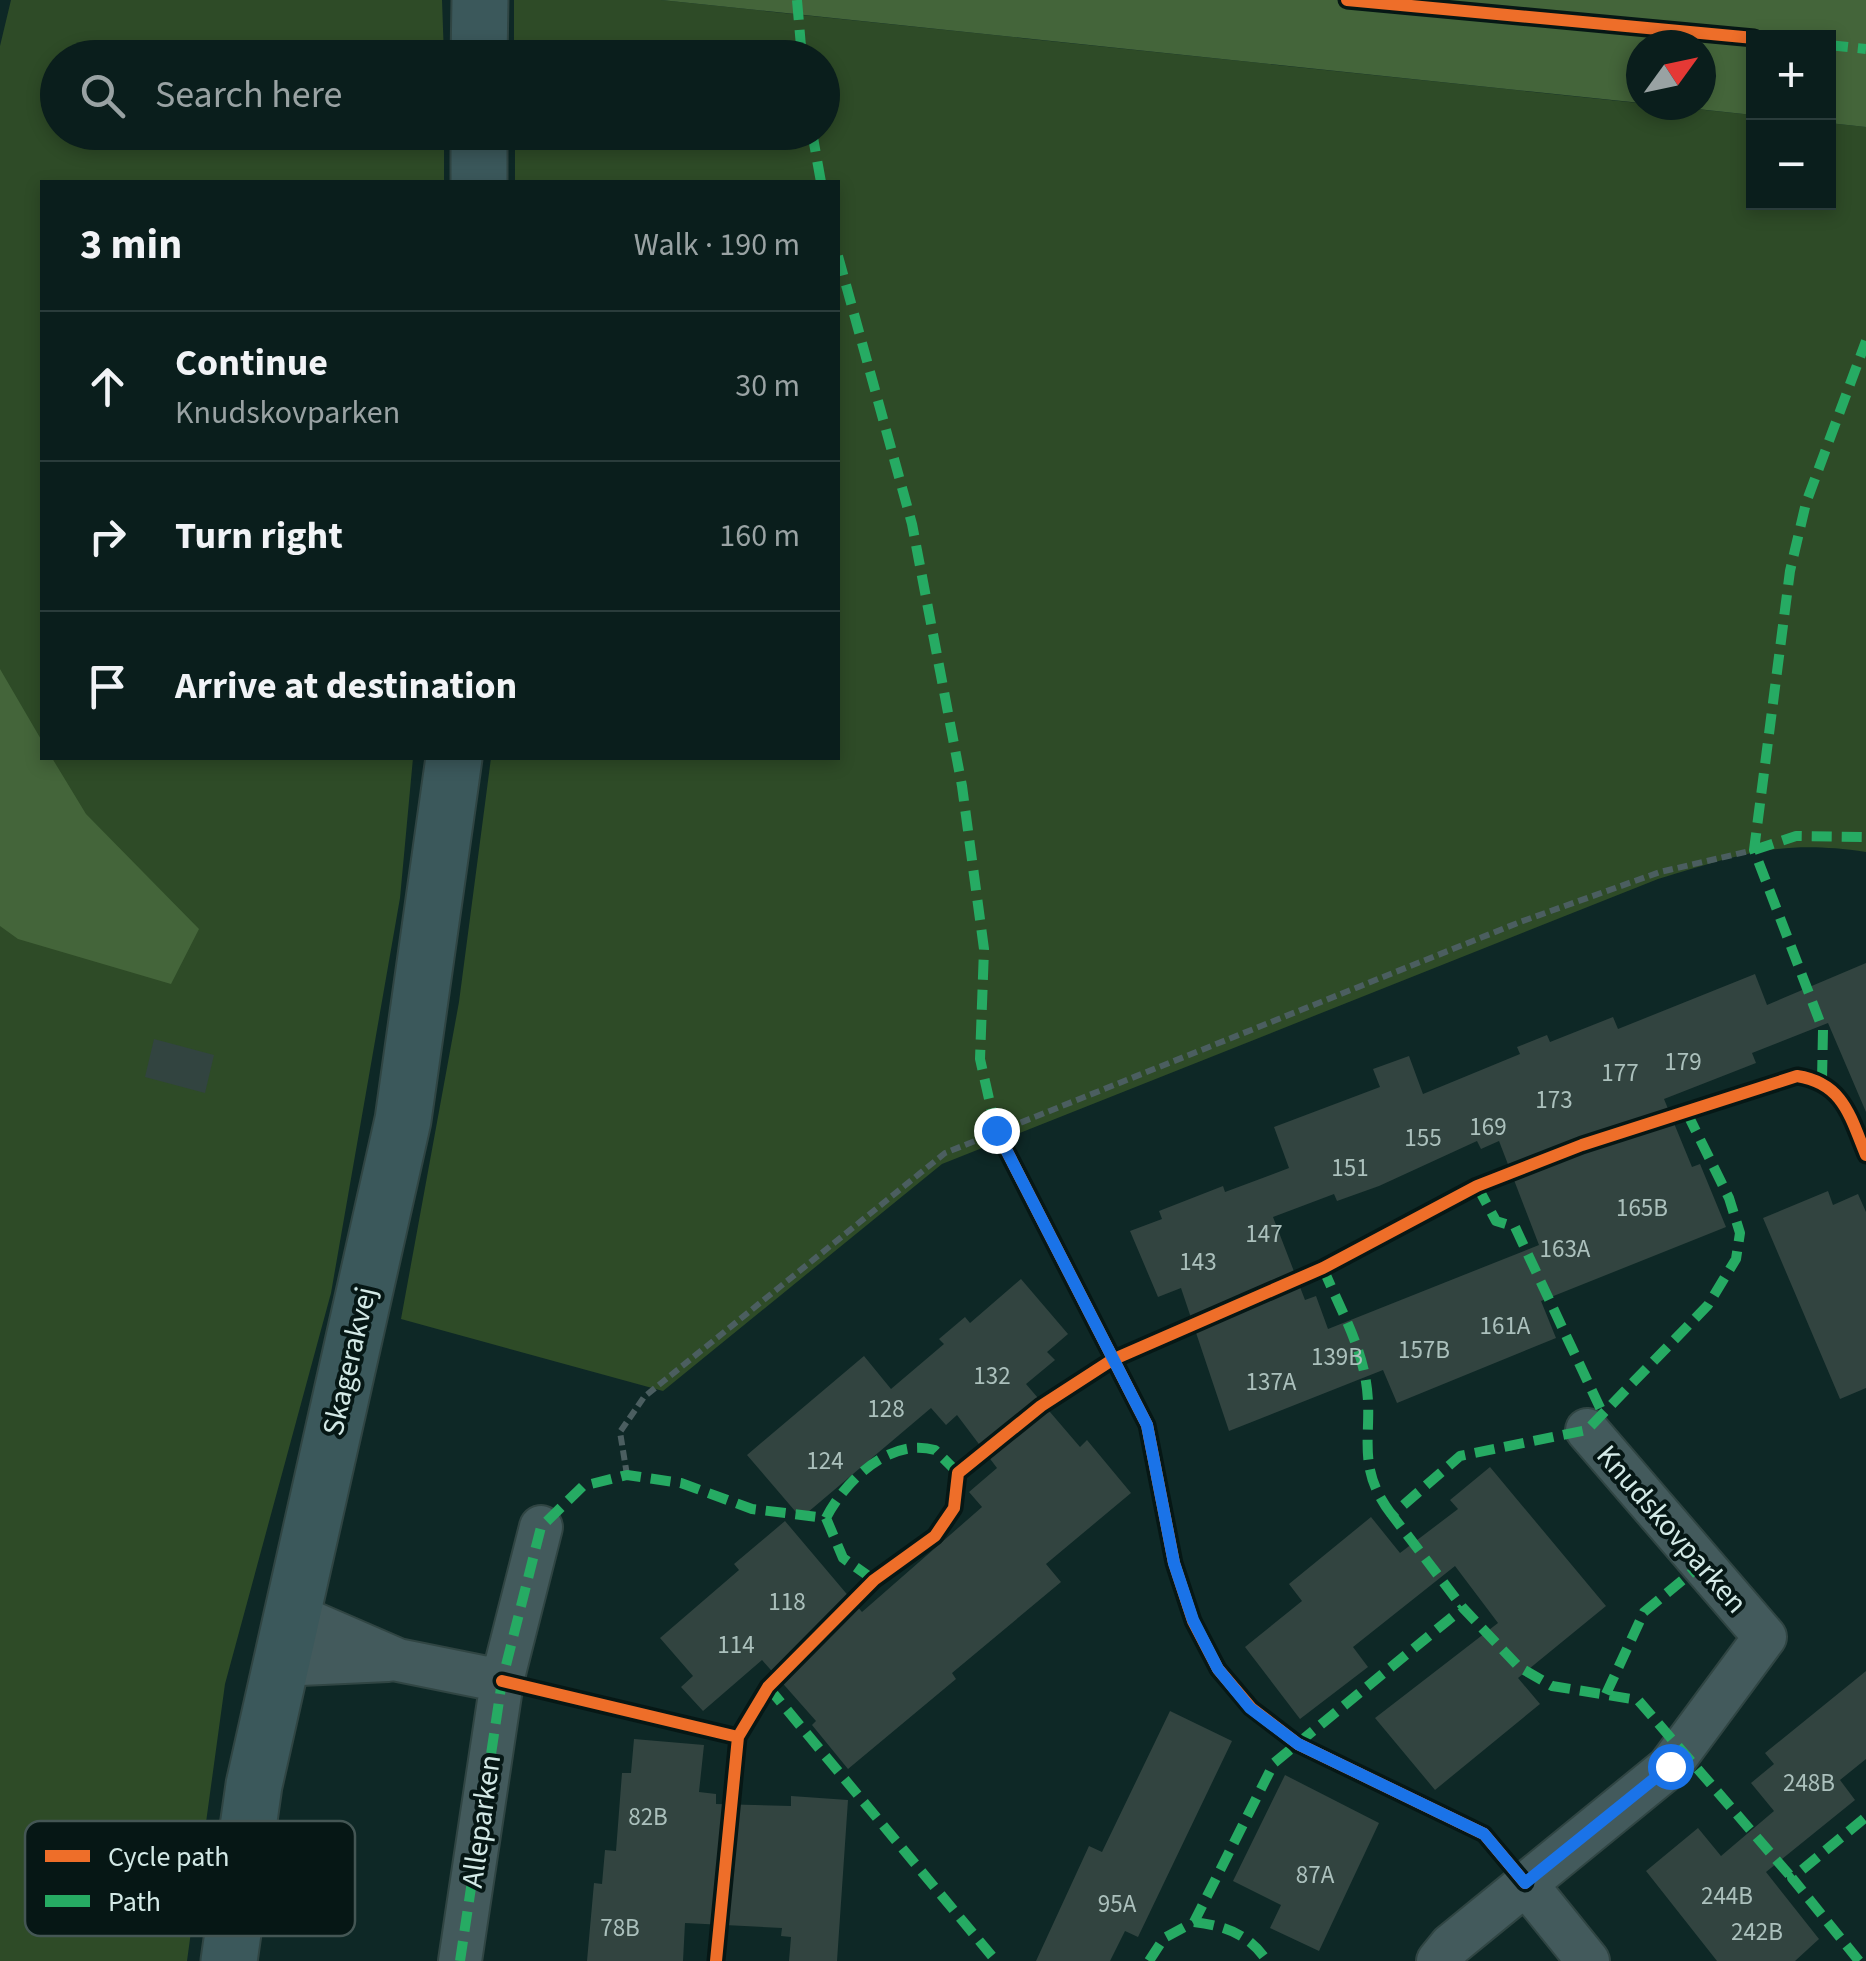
<!DOCTYPE html>
<html lang="en">
<head>
<meta charset="utf-8">
<style>
	:root { --surface:#0a1e1c; --page:#182b29; --text:#f1f3f6; --muted:#99a2a3; --line:#2a3c3b }
	body { margin:0; font-family:"Source Sans 3",sans-serif; background:var(--page); color:var(--text) }
	.controls { position:absolute; right:30px; top:30px; display:grid; overflow:hidden; border-radius:0px; box-shadow:0 5px 15px #0003 }
	.controls button { width:90px; height:90px; display:grid; place-items:center; padding:0; border:0; border-bottom:2px solid var(--line); background:var(--surface); color:var(--text); font:50px sans-serif }
	.compass { position:absolute; left:1626px; top:30px; width:90px; height:90px; border-radius:50%; background:var(--surface); box-shadow:0 5px 15px #0003; rotate:57deg }
	.stop { position:absolute; width:30px; height:30px; margin:-22px; border:8px solid #1a73e8; border-radius:50%; background:#fff }
	.stop.end { background:#1a73e8; border-color:#fff; box-shadow:0 2px 10px #0008 }
	.list { margin:0; padding:0; list-style:none }
	h2 { display:flex; justify-content:space-between; align-items:center; height:130px; margin:0; padding:0 40px; font-size:42px }
	h2 small { font-size:32px; font-weight:400; color:var(--muted) }
	.list li { display:grid; grid-template-columns:65px 1fr auto; gap:30px; align-items:center; box-sizing:border-box; height:150px; padding:0 40px; border-top:2px solid var(--line) }
	.list b { display:block; font-size:38px; white-space:nowrap }
	.list p { margin:0; font-size:32px; white-space:nowrap; color:var(--muted) }
	.list em { font-size:32px; font-style:normal; color:var(--muted) }
	.icon { flex:none; width:55px; height:55px; fill:none; stroke:currentColor; stroke-width:2; stroke-linecap:round; stroke-linejoin:round }
	.map { position:relative; flex:none; width:1866px; height:1961px; overflow:hidden }
	.search { position:absolute; background:var(--surface); box-shadow:0 5px 15px #0003; left:40px; top:40px; width:800px; height:110px; display:flex; align-items:center; gap:25px; box-sizing:border-box; padding:0 35px; border-radius:55px; color:var(--muted); font-size:38px }
	.panel { position:absolute; background:var(--surface); box-shadow:0 5px 15px #0003; left:40px; top:180px; width:800px; height:580px; border-radius:0px }
	.map>svg:first-child { display:block }
	.green { fill:#2e4b27 }
	.forest { fill:#44653a }
	.building { fill:#324440; fill-rule:evenodd }
	.lines { fill:none; stroke-linecap:round; stroke-linejoin:round }
	.street-casing { stroke:#304543; stroke-width:46 }
	.secondary-casing { stroke:#304543; stroke-width:59 }
	.path { stroke:#4b5e60; stroke-width:6; stroke-dasharray:10 5; stroke-linecap:butt }
	.street { stroke:#435a5c; stroke-width:42 }
	.secondary { stroke:#3b585b; stroke-width:55 }
	.quiet { stroke:#26ab63; stroke-width:10; stroke-dasharray:20 10; stroke-linecap:butt }
	.cycleway-casing { stroke:#061715; stroke-width:19 }
	.cycleway { stroke:#ee6e29; stroke-width:12 }
	.route { stroke:#1a73e8; stroke-width:12 }
	.labels { text-anchor:middle; stroke-width:8; stroke-linejoin:round; paint-order:stroke }
	.number-label { font-size:25px; fill:#abc0bc }
	.street-label { font-size:30px; fill:#d3e9e6; stroke:#061715 }
	.key { fill:#061715; stroke:#445654; stroke-width:2.5 }
	.key-label { font-size:28px; fill:#d3e9e6 }
</style>
</head>
<body>
<div class="map">
<svg width="1866" height="1961" viewBox="0 0 1866 1961">
	<rect width="100%" height="100%" fill="#0e2826"/>
	<path class="green" d="M11,0H442L444,57L58,58V132L444,133V182H42V758H413L400,898L331,1293L225,1684L187,1961H0V46Z
		M514,0H661L1753,115L1754,202H1828L1829,123L1866,127V852C1778,839 1740,855 1658,879L942,1164L663,1391L401,1319L459,1002L491,758H838V182H515V133L822,132V58L514,57Z"/>
	<path class="forest" d="M661,0H1866V127L1829,123L1828,38H1754L1753,115L1660,105H1701V45H1641V103Z
		M0,669L42,741V758H52L86,814L199,929L171,984L18,939L0,926Z"/>
	<path class="building" d="M1866,963V1112L1828,1023L1752,1053L1756,1063L1664,1099L1692,1167L1700,1164L1726,1227L1541,1301L1556,1338L1397,1403L1383,1370L1229,1431L1181,1288L1158,1297L1130,1231L1162,1219L1159,1211L1223,1186L1225,1192L1289,1168L1274,1127L1380,1087L1373,1069L1409,1056L1423,1094L1520,1054L1517,1047L1547,1035L1550,1042L1613,1017L1618,1029L1755,974L1767,1005ZM1477,1141L1481,1149L1499,1141L1539,1245L1328,1329L1316,1296L1305,1300L1273,1217L1334,1194L1337,1201L1379,1186Z
		M154,1039L214,1055L205,1093L145,1077Z
		M1828,1191L1833,1205L1858,1194L1866,1212V1388L1840,1399L1763,1218Z
		M1021,1279L1068,1334L1047,1352L1055,1360L1026,1384L1080,1447L1087,1440L1131,1493L1046,1564L1061,1582L952,1673L956,1679L848,1769L812,1725L816,1721L762,1660L703,1711L681,1687L693,1676L660,1638L739,1570L734,1564L785,1521L862,1612L982,1507L969,1492L997,1468L957,1415L946,1425L931,1408L801,1518L747,1455L864,1356L891,1389L944,1344L939,1339L965,1317L970,1323Z
		M1490,1467L1606,1606L1518,1678L1540,1704L1435,1790L1375,1718L1498,1623L1455,1566L1353,1647L1368,1667L1300,1719L1245,1647L1302,1601L1289,1584L1371,1517L1400,1553L1458,1509L1450,1500Z
		M1866,1671V1759L1840,1780L1855,1800L1766,1872L1819,1939L1795,1961H1717L1646,1871L1698,1828L1721,1856L1774,1811L1751,1783L1774,1764L1765,1753Z
		M1170,1711L1232,1741L1138,1937L1125,1931L1110,1961H1036L1089,1846L1102,1852Z
		M634,1739L704,1745L699,1792L716,1794V1804L791,1806V1796L848,1800L837,1961H789L791,1937L781,1936L782,1928L685,1923L683,1961H587L594,1883L602,1884L605,1850L616,1851L622,1773H631Z
		M1285,1775L1379,1823L1319,1951L1270,1928L1281,1905L1233,1881Z"/>
	<g class="lines">
		<g class="street-casing">
			<path id="street" d="M292,1614L398,1660L502,1681
				M279,1665L388,1660
				M1525,1883L1588,1961
				M460,1961L502,1681L541,1527
				M1438,1961L1451,1945L1669,1767L1765,1637L1587,1430"/>
		</g>
		<g class="secondary-casing">
			<path id="secondary" d="M479,58L480,0
				M479,182V132
				M229,1961L254,1785L403,1120L454,758"/>
		</g>
		<path class="path" d="M627,1475L620,1432L644,1397L945,1153L1520,922L1660,872L1754,850"/>
		<use href="#street" class="street"/>
		<use href="#secondary" class="secondary"/>
		<path class="quiet" d="M797,0L802,58
			M1828,45L1866,49
			M812,132L821,182
			M838,256L912,524L962,786L984,949L980,1059L996,1130
			M1754,850L1796,836L1866,837
			M1822,1080L1823,1030L1754,850L1790,571L1806,503L1866,341
			M1687,1113L1729,1198L1740,1233L1736,1259L1708,1305L1587,1430L1460,1456L1392,1515L1463,1608L1519,1667L1552,1686L1638,1700L1792,1878
			M1477,1186L1496,1221L1515,1227L1602,1412
			M1323,1268C1337,1302 1358,1339 1365,1376C1376,1432 1352,1463 1392,1515
			M826,1518C845,1481 890,1437 935,1450L958,1473
			M768,1687L996,1961
			M1606,1694L1644,1612L1702,1564
			M1194,1922C1225,1926 1249,1934 1267,1961
			M460,1961L502,1681L541,1527L583,1486L627,1475L681,1483L752,1509L826,1518L843,1558L874,1580
			M1149,1961L1164,1938L1194,1922L1274,1763L1463,1608
			M1859,1961L1792,1878L1866,1817"/>
		<g class="cycleway-casing">
			<path id="cycleway" d="M1347,0L1754,38
				M996,1130L1147,1425L1174,1563L1193,1621L1218,1669L1251,1708L1298,1744L1484,1834L1525,1883
				M502,1681L738,1737
				M716,1961L738,1737L768,1687L874,1580L935,1536L954,1508L958,1473L1041,1406L1112,1360L1323,1268L1477,1186L1582,1145L1797,1076C1843,1083 1850,1116 1866,1155"/>
		</g>
		<use href="#cycleway" class="cycleway"/>
	</g>
	<g class="lines">
		<path class="route" d="M996,1130L1147,1425L1174,1563L1193,1620L1218,1669L1250,1708L1298,1744L1484,1834L1525,1883L1670,1766"/>
	</g>
	<g class="labels">
		<g class="number-label">
			<text x="1683" y="1070">179</text>
			<text x="1620" y="1081">177</text>
			<text x="1554" y="1108">173</text>
			<text x="1488" y="1135">169</text>
			<text x="1423" y="1146">155</text>
			<text x="1350" y="1176">151</text>
			<text x="1642" y="1216">165B</text>
			<text x="1264" y="1242">147</text>
			<text x="1565" y="1257">163A</text>
			<text x="1198" y="1270">143</text>
			<text x="1505" y="1334">161A</text>
			<text x="1424" y="1358">157B</text>
			<text x="1337" y="1365">139B</text>
			<text x="992" y="1384">132</text>
			<text x="1271" y="1390">137A</text>
			<text x="886" y="1417">128</text>
			<text x="825" y="1469">124</text>
			<text x="787" y="1610">118</text>
			<text x="736" y="1653">114</text>
			<text x="1809" y="1791">248B</text>
			<text x="648" y="1825">82B</text>
			<text x="1315" y="1883">87A</text>
			<text x="1727" y="1904">244B</text>
			<text x="1117" y="1912">95A</text>
			<text x="620" y="1936">78B</text>
			<text x="1757" y="1940">242B</text>
		</g>
		<g class="street-label">
			<text transform="translate(349 1361) rotate(-77)" y="10">Skagerakvej</text>
			<text transform="translate(1672 1529) rotate(49)" y="10">Knudskovparken</text>
			<text transform="translate(481 1821) rotate(-82)" y="10">Alleparken</text>
		</g>
	</g>
	<rect x="25" y="1821" width="330" height="115" rx="15" class="key"/>
	<rect x="45" y="1850" width="45" height="12" fill="#ee6e29"/>
	<rect x="45" y="1895" width="45" height="12" fill="#26ab63"/>
	<g class="key-label">
		<text x="108" y="1866">Cycle path</text>
		<text x="108" y="1911">Path</text>
	</g>
</svg>
<div class="controls">
<button>+</button>
<button>−</button>
</div>
<svg class="compass" viewBox="-18 -18 36 36"><path d="M0-13l5 13h-10z" fill="#e53935"/><path d="M0 13l5-13h-10z" fill="#99a2a3"/></svg>
<div class="stop" style="left:1670px;top:1766px"></div>
<div class="stop end" style="left:996px;top:1130px"></div>
<div class="search"><svg class="icon" aria-label="search" viewBox="0 0 24 24"><circle cx="10" cy="10" r="6"/><path d="M15 15l6 6"/></svg>Search here</div>
<section class="panel">
<h2>3 min<small>Walk · 190 m</small></h2>
<ul class="list">
<li><svg class="icon" aria-label="ahead" viewBox="0 0 24 24"><path d="M12 20V5M6 11l6-6 6 6"/></svg><div><b>Continue</b><p>Knudskovparken</p></div><em>30 m</em></li>
<li><svg class="icon" aria-label="right" viewBox="0 0 24 24"><path d="M7 20v-9h11M14 6l5 5-5 5"/></svg><div><b>Turn right</b></div><em>160 m</em></li>
<li><svg class="icon" aria-label="arrive" viewBox="0 0 24 24"><path d="M6 21V4h12l-3 4 3 4H6"/></svg><div><b>Arrive at destination</b></div></li>
</ul>
</section>
</div>
</body>
</html>
